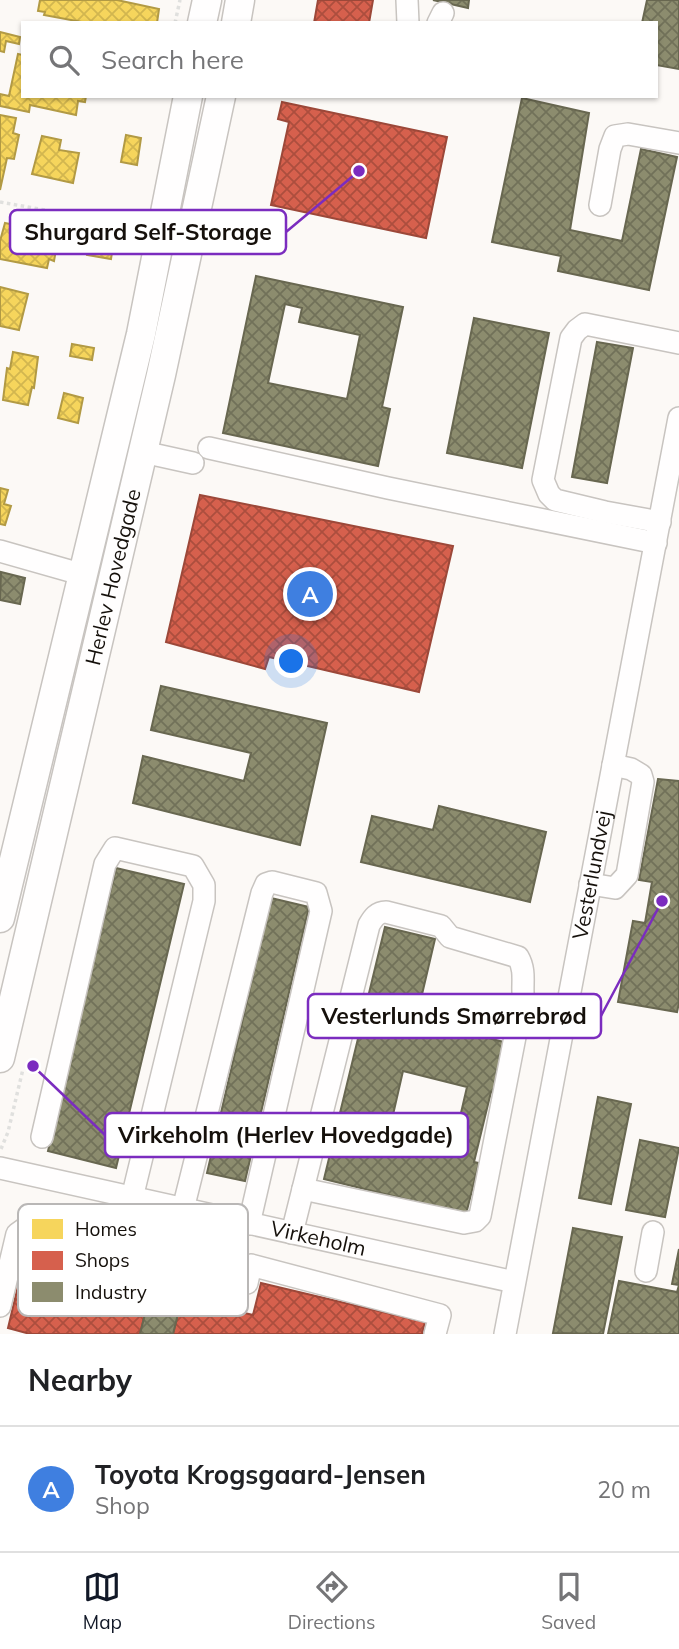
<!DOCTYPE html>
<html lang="en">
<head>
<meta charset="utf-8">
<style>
	:root { --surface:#fff; --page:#f2f2f2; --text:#202124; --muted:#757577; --line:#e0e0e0; --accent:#111827 }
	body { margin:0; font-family:Mulish,sans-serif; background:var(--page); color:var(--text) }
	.you { position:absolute; left:292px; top:662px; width:24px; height:24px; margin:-18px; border:5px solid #fff; border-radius:50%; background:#1a73e8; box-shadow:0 0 0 10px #1a73e833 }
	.badge { display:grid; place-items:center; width:46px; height:46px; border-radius:50%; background:var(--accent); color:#fff; font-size:23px; font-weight:700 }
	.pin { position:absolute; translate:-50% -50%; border:4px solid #fff; box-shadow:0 2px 7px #0006 }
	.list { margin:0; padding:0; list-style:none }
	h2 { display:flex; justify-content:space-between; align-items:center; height:91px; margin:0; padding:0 28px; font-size:30px }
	h2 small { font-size:23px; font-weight:400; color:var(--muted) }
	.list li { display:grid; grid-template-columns:46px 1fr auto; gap:21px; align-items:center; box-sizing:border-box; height:126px; padding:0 28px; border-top:2px solid var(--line) }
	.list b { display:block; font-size:26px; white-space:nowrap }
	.list p { margin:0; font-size:23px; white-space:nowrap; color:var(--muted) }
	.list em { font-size:23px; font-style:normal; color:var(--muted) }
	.icon { flex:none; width:38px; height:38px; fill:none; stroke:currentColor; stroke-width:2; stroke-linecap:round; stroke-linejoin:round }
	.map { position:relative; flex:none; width:679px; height:1334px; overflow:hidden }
	.search { position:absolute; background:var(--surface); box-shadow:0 2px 5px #0004; left:21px; right:21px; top:21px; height:77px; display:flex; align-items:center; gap:18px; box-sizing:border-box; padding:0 24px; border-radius:0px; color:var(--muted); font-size:26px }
	.sheet { height:217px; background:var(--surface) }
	nav { display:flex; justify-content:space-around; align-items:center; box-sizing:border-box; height:98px; border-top:2px solid var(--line); background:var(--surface); font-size:19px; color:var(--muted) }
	nav a { display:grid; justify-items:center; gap:4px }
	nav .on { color:var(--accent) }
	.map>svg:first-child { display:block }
	.homes { fill:url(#homes-cross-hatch); stroke:#b29a44; stroke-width:2 }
	.shops { fill:url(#shops-cross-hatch); stroke:#9c4839; stroke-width:2 }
	.industry { fill:url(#industry-cross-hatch); stroke:#686750; stroke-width:2; fill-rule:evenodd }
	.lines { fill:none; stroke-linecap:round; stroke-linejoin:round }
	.minor-casing { stroke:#c8c4c0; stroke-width:24 }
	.major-casing { stroke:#c8c4c0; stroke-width:31 }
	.path { stroke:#e0e0de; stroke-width:3.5; stroke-dasharray:3.5 3.5; stroke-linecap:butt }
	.minor { stroke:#fffefe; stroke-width:21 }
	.major { stroke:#fffefe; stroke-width:28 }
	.labels { text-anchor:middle; stroke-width:7; stroke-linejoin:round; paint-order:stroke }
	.street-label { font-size:21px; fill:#15100b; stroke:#fff }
	.key { fill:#fff; stroke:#b9b7b6; stroke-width:2 }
	.key-label { font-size:19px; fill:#15100b }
	.leader { fill:none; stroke:#7b2cbf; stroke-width:2.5 }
	.callout-dot { fill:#7b2cbf; stroke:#fff; stroke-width:2.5 }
	.callout { fill:#fff; stroke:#7b2cbf; stroke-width:2.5 }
	.callout-label { font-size:23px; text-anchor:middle; font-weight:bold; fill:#15100b }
</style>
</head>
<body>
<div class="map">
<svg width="679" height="1334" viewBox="0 0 679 1334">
	<defs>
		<pattern id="homes-cross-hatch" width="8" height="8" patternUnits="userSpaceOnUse" patternTransform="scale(1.75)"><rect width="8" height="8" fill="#f6d55c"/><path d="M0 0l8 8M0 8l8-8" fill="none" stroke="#d2b64f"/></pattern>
		<pattern id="shops-cross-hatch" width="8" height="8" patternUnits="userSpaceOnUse" patternTransform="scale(1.75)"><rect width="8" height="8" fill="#d6604d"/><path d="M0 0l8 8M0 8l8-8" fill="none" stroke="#ac4e3e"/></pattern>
		<pattern id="industry-cross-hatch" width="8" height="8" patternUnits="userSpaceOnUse" patternTransform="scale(1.75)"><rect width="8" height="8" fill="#8c8c6e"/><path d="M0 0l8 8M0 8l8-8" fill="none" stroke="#717159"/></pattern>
	</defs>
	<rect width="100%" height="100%" fill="#fcf9f6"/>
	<path class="homes" d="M40,0H117L159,9L157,23H87L44,15L45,12L38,11Z
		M0,32L20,37L19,44L6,41L4,52L0,51Z
		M18,54L23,55V96H86L85,102L78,101L76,115L30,105L29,112L0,106V94L9,96Z
		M0,115L16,118L13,133L19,135L14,159L7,158L0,190Z
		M126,135L141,138L137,165L121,162Z
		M42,136L61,140L59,150L79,153L73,183L32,174Z
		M5,223L25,227L21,246L32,247L36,229L59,233L54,261L49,259L47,268L0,259V241Z
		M90,236L114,240L111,259L87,255Z
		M0,287L28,294L19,330L0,326Z
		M72,344L94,348L92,360L70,356Z
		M13,352L38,357L34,388L32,387L28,405L3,400L7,368L10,369Z
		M64,393L83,398L78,423L58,418Z
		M0,488L8,490L4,504L11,506L5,525L0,524Z"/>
	<path class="shops" d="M318,0H373L369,23H314Z
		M282,102L447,137L426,238L271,205L289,122L278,119Z
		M200,495L453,546L419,692L269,657L265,669L166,642Z
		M28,1244L59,1252L56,1266L151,1290L140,1334H30L8,1328Z
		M261,1283L425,1322L422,1334H173L182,1298L253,1315Z"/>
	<path class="industry" d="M433,0H469L468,8Z
		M647,0H679V69L656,65V23H642Z
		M522,98L589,113L570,230L622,241L641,149L677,157L649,290L558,271L561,256L492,242Z
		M256,276L403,307L382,407L390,409L378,466L223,433ZM285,304L302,308L299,322L360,335L347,399L268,383Z
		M474,318L549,333L522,468L447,453Z
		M597,342L633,348L607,483L572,477Z
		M1,572L25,578L20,604L0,600Z
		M161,686L327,723L300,845L133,803L143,756L244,781L251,753L151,730Z
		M658,779L679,781V1003L677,1012L618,1002L633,921L645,923L652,882L639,880Z
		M439,806L546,832L530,902L361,862L372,816L433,830Z
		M116,868L184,884L116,1168L48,1151Z
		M271,898L309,907L245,1181L207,1173Z
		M385,927L435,939L416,1020L508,1043L496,1093L491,1092L474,1162L479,1163L466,1214L324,1179ZM403,1071L467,1087L451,1156L387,1141Z
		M598,1097L631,1104L611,1204L579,1198Z
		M640,1140L679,1148L665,1217L626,1210Z
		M573,1228L622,1237L603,1334L553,1333Z
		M679,1249V1334H608L619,1281L677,1292L679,1285L672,1284Z
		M151,1290L182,1298L173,1334H140Z"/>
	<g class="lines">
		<g class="minor-casing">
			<g id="minor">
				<path d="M407,0L408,23"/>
				<path d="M438,23L443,13"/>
				<path d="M600,205L610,149L615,136L628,134L679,143"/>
				<path d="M209,448L388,488L656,543"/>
				<path d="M143,452L193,463"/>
				<path d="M660,522L605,512L555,500L549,494L543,480L571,338L577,330L585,324L679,343"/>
				<path d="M0,551L84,575"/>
				<path d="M590,884L615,888L627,875L643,782L641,775L631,769L613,765"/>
				<path d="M42,1137L105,864L115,848L193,866L204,885V901L132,1198"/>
				<path id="s1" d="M0,1168L514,1282"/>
				<path d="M303,1189L464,1223L475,1221L480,1216L522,1001"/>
				<path d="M183,1209L262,893L266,884L272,882L316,893L321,911L249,1224"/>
				<path d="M292,1233L369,925C373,918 377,912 386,912L441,926L450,937L518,957C529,976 517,993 528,1011L564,1018"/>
				<path d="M129,1254L142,1200"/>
				<path d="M646,1271L653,1232"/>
				<path d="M0,1306L17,1234L24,1229L247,1283L251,1265L440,1315L435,1334"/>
				<path id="s2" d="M505,1334L679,418"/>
			</g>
		</g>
		<g class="major-casing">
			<g id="major">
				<path d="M202,23L207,0"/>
				<path d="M236,23L240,0"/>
				<path d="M0,918L141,334L188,96"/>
				<path id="s3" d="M0,1058L161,375L221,96"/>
			</g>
		</g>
		<path class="path" d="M175,23L180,0
			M0,202L139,227
			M1,1149L8,1132L23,1069"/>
		<use href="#minor" class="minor"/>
		<use href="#major" class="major"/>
	</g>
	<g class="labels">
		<g class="street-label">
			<text dy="7" stroke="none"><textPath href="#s3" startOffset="494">Herlev Hovedgade</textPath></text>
			<text dy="7" stroke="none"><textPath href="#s2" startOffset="467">Vesterlundvej</textPath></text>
			<text dy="7" stroke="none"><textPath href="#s1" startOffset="326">Virkeholm</textPath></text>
		</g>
	</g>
	<rect x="18" y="1204" width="230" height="112" rx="10" class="key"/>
	<rect x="32" y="1219" width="31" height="20" fill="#f6d55c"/>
	<rect x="32" y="1251" width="31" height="19" fill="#d6604d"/>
	<rect x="32" y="1282" width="31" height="20" fill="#8c8c6e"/>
	<g class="key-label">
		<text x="75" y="1236">Homes</text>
		<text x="75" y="1267">Shops</text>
		<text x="75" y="1299">Industry</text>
	</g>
	<path class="leader" d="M359 171L286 232M662 901L601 1016M33 1066L105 1135"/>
	<g class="callout-dot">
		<circle cx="359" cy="171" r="7"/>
		<circle cx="662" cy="901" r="7"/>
		<circle cx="33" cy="1066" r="7"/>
	</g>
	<g class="callout">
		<rect x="10" y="210" width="276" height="44" rx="7"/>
		<rect x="308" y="994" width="293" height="44" rx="7"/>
		<rect x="105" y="1113" width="363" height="44" rx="7"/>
	</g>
	<g class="callout-label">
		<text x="148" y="240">Shurgard Self-Storage</text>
		<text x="454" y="1024">Vesterlunds Smørrebrød</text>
		<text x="286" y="1143">Virkeholm (Herlev Hovedgade)</text>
	</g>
</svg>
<div class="you"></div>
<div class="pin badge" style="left:310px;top:594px;background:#3f7fe0">A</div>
<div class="search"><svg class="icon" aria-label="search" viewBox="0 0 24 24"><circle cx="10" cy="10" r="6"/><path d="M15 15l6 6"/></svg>Search here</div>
</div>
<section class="sheet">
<h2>Nearby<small></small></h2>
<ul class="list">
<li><span class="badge" style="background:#3f7fe0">A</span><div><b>Toyota Krogsgaard-Jensen</b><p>Shop</p></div><em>20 m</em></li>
</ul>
</section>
<nav>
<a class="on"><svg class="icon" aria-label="map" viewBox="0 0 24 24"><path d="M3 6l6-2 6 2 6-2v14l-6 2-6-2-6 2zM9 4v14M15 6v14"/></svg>Map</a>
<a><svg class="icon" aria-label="directions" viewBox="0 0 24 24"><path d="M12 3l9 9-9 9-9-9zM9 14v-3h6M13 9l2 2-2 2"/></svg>Directions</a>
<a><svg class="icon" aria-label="saved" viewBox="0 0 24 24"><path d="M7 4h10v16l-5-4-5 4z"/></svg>Saved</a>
</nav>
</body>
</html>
